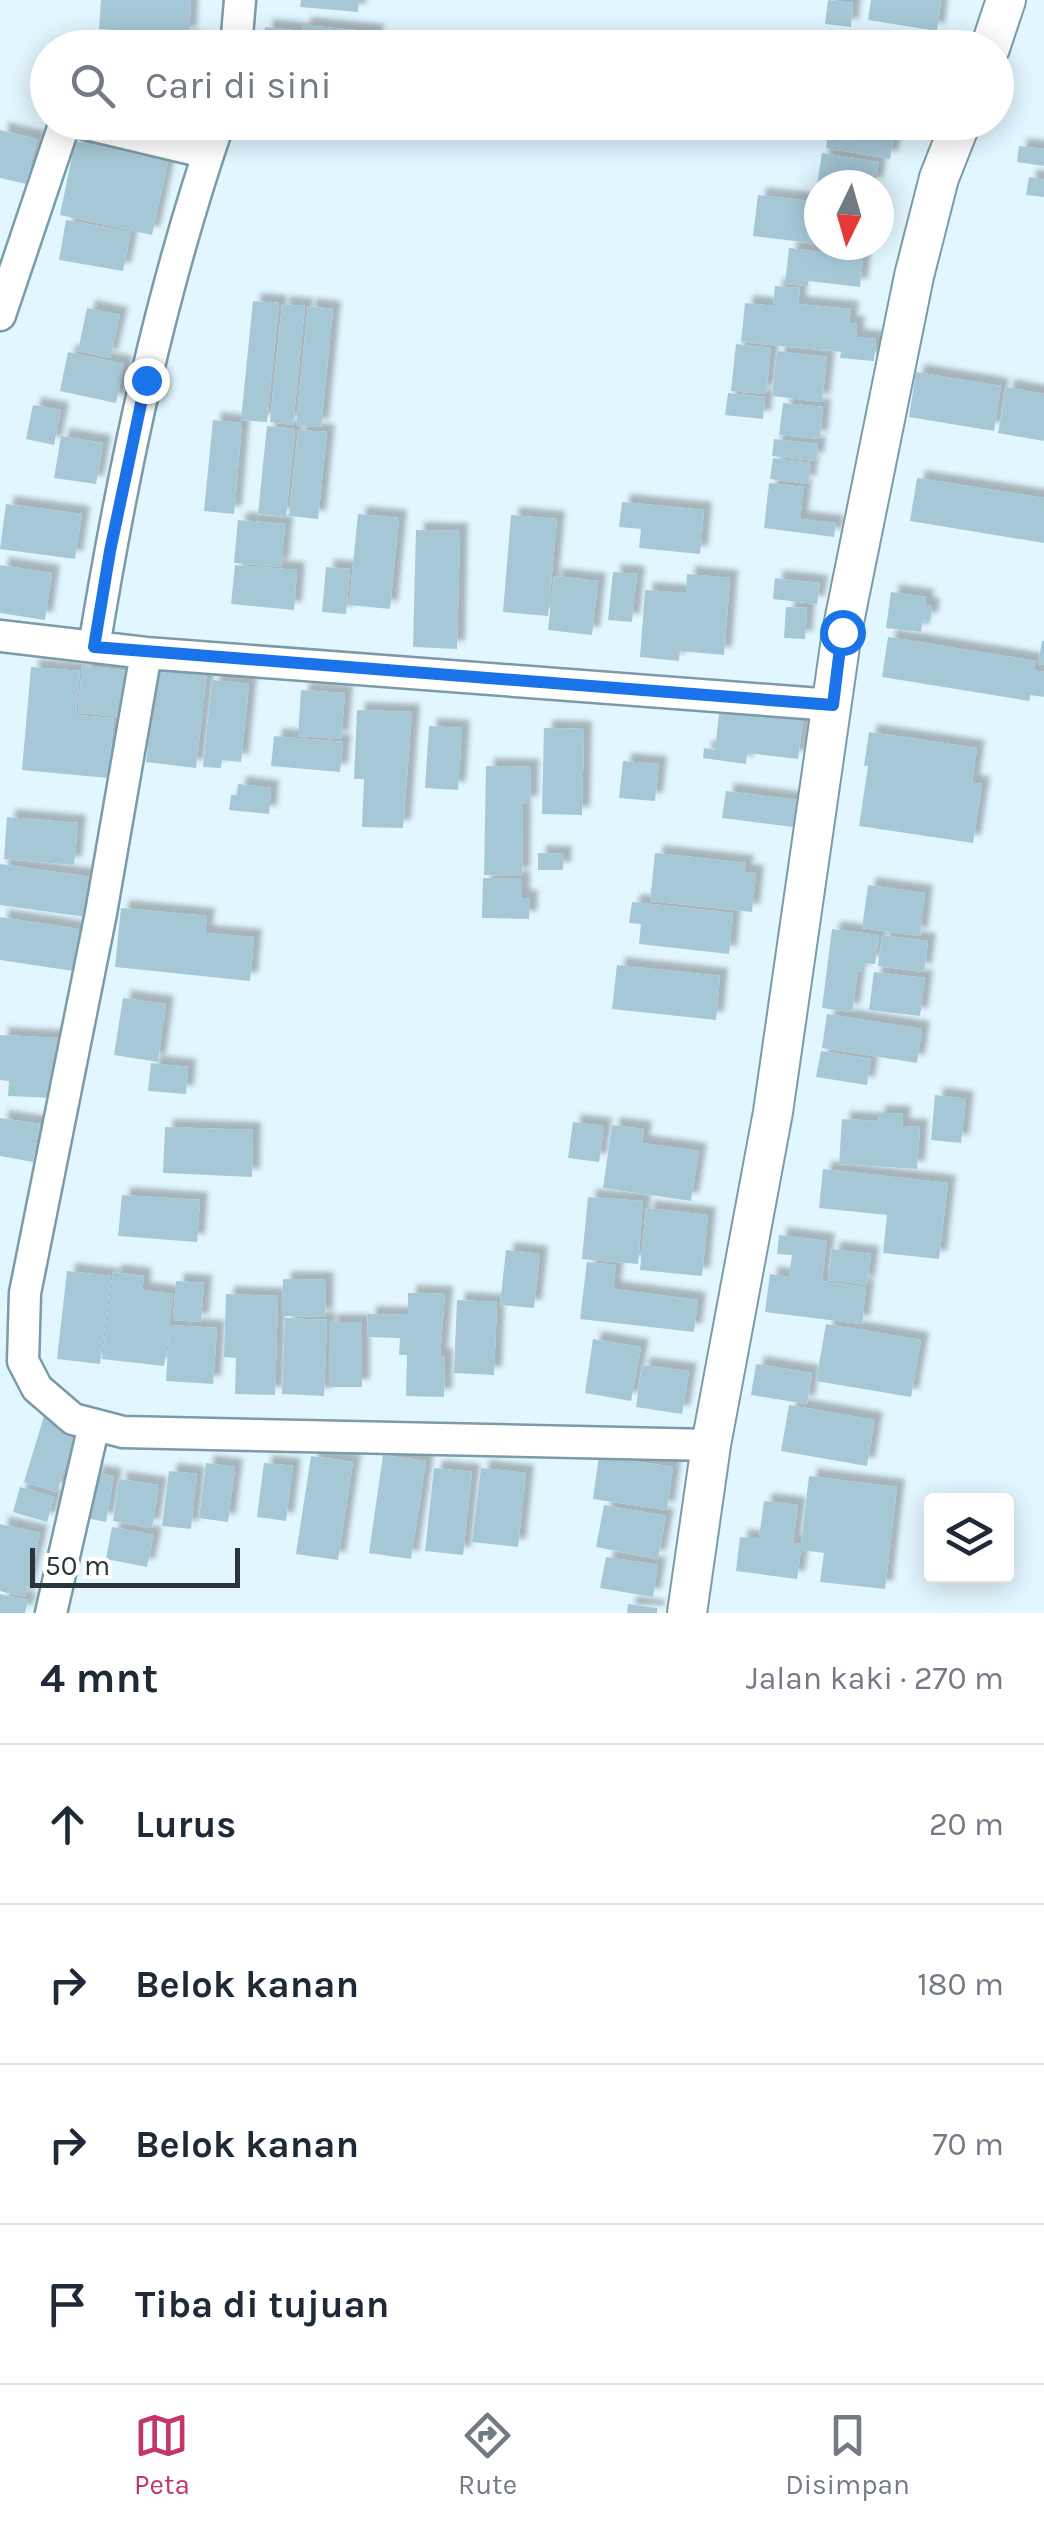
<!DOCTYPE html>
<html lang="id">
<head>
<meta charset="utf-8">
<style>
	:root { --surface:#fff; --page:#f2f2f3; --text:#1f2937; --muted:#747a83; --line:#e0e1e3; --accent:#c2366b }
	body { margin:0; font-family:Karla,sans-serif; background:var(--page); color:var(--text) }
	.controls { position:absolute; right:30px; bottom:30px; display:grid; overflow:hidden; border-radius:10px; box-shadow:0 5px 25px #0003 }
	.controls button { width:90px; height:90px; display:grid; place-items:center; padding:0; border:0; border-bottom:2px solid var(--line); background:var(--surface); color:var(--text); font:50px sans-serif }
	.compass { position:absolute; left:804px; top:170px; width:90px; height:90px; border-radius:50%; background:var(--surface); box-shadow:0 5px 25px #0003; rotate:185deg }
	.scale { position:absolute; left:30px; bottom:25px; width:210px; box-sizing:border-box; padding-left:10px; border:5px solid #28363b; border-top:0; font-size:28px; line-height:35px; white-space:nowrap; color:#28363b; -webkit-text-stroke:8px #fff; paint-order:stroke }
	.stop { position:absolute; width:30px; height:30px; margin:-22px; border:8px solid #1a73e8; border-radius:50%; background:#fff }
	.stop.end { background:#1a73e8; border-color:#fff; box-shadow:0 2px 10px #0008 }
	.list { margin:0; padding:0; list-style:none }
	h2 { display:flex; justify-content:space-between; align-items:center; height:130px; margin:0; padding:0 40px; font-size:42px }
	h2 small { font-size:32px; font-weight:400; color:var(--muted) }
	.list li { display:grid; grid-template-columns:65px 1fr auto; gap:30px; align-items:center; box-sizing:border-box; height:160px; padding:0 40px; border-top:2px solid var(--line) }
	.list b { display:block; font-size:38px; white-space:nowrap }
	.list em { font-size:32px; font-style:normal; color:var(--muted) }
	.icon { flex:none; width:55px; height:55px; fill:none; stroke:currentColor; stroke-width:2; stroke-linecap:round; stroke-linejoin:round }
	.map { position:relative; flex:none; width:1044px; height:1613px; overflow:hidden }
	.search { position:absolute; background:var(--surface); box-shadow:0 5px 25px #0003; left:30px; right:30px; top:30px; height:110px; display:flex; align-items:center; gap:25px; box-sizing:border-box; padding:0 35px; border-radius:55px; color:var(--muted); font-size:38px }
	.sheet { height:770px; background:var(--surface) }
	nav { display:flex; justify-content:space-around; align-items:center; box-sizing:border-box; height:140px; border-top:2px solid var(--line); background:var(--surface); font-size:28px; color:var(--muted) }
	nav a { display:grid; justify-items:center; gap:5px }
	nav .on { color:var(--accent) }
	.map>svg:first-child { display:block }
	.building { fill:#a6c8d6; filter:url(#shadow) }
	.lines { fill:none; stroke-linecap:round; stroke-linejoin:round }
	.minor-casing { stroke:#7a9ba7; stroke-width:35 }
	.tertiary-casing { stroke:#7a9ba7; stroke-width:42 }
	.minor { stroke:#fff; stroke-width:30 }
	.tertiary { stroke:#fff; stroke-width:38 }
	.route { stroke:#1a73e8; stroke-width:12 }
</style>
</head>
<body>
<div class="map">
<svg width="1044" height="1613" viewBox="0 0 1044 1613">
	<defs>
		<filter id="shadow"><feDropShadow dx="8" dy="-8" stdDeviation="2.5" flood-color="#0004"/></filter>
	</defs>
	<rect width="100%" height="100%" fill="#e2f6ff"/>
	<path class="building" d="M101,0H191L189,35L99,29Z
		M301,0H359L358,12L300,7Z
		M828,0L853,3L851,27L825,24Z
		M871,0H941L937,31L868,20Z
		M303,25L376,32L374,48H263L265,27L302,31Z
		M150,36L194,39V48H149Z
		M128,122H179L176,134Z
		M830,122H896L890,159L826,148Z
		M0,130L37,139L26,184L0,178Z
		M75,141L168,161L152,235L60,215Z
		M1019,146L1044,149V166L1017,162Z
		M822,153L879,162L875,185H817Z
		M1029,177L1044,180V197L1026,195Z
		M758,195L819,202V244L753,236Z
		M66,220L131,232L123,271L59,260Z
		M789,248L863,257L860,287L808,281V286L785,284Z
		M775,286L800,288L798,304L851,309L849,323L857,324L856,337L876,339L874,361L840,358L841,352L741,342L745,303L773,306Z
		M253,301L279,303L267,422L241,420Z
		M282,304L305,306L293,425L270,422Z
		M308,306L333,309L321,427L296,425Z
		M87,308L120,315L110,358L78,351Z
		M736,344L771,348L766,394L731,391Z
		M777,351L827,357L822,402L772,396Z
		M68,352L124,364L116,403L60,391Z
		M916,372L1001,386L994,431L909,417Z
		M1006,387L1044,394V441L998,433Z
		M728,393L765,397L763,419L725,415Z
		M783,403L823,407L820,439L779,435Z
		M33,405L61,410L54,445L26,439Z
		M213,420L242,423L234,514L204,511Z
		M267,426L295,429L286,517L258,514Z
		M298,430L327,432L318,519L289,516Z
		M61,436L103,443L96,484L54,478Z
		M774,439L818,444L816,461L772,456Z
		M773,458L811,463L808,484L770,479Z
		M917,478L1044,498V543L910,521Z
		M769,483L804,487L800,519L836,523L834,537L764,528Z
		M622,502L704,510L700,554L639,548L641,529L619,527Z
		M6,504L82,514L75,559L0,549Z
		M358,514L399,518L390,609L349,605Z
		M511,515L557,519L548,616L503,612Z
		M238,520L285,524L281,567L234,563Z
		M416,530L460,531L457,649L413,647Z
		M0,565L52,573L45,620L0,613Z
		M235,565L297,570L294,610L231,604Z
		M326,567L350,569L346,614L322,612Z
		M613,572L637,574L632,622L608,620Z
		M687,574L730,578L724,655L680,651L679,661L640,657L645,590L686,593Z
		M554,576L598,581L592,635L548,630Z
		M775,578L820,583L817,604L773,599Z
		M891,592L926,597L925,605L932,606L930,621L923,620L921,632L886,628Z
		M786,607L807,608L805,639L784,638Z
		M888,637L1036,661L1034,670L1044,672V697L1031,695L1029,701L882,677Z
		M1042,641H1044V665L1038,664Z
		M158,658L208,664L196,768L146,762Z
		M82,666L129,671L125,717L78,713Z
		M31,667L80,671L76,715L114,718L108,778L22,770Z
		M212,680L249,684L241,762L222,760L221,768L203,767Z
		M301,690L345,693L341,739L298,736Z
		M720,704L804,714L798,759L747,753L746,764L703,758L704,748L715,750Z
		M357,710L412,712L403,828L362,827L364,779H354Z
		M429,726L462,728L458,790L425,788Z
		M544,728L584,729L582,815L542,814Z
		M869,732L977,748L972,783L982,784L973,843L859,826L868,766H864Z
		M274,736L343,742L340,772L271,766Z
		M623,761L659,764L655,801L619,798Z
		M486,766L531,767L530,804H523L522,876L484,875Z
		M238,784L271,788L269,814L229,810L231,795H237Z
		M726,791L805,801L801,828L722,818Z
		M7,817L78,823L74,865L4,859Z
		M538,853L564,854L563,870H538Z
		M655,853L746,863L744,872L756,873L752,912L650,901Z
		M0,864L91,877L86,917L0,905Z
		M483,878L522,879V898H530L529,919L482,918Z
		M868,885L925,893L920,936L862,928Z
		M632,902L733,913L729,954L639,944L641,924L629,923Z
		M121,908L207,916L205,933L254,937L250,981L115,967Z
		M0,917L79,929L73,971L0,960Z
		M832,929L879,935L875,964L864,963V972L858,971L852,1012L822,1008Z
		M882,935L928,941L924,972L878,966Z
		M617,965L720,976L716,1020L612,1009Z
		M874,972L925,978L920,1016L869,1010Z
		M123,998L166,1004L158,1062L114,1055Z
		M827,1014L922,1029L917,1063L822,1048Z
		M0,1035L58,1038L55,1098L8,1096L9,1081L0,1080Z
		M821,1051L871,1059L867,1085L816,1077Z
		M151,1063L188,1067L186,1094L148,1091Z
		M935,1095L966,1099L961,1143L931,1140Z
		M877,1113L903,1114L902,1126L920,1127L917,1169L839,1164L842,1119L877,1121Z
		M0,1118L40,1124L33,1162L0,1156Z
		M573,1122L604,1126L599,1162L568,1158Z
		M612,1125L644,1129L642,1143L699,1151L691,1201L603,1188Z
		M165,1127L253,1130L252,1177L163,1173Z
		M823,1169L948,1183L939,1259L883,1253L887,1215L819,1208Z
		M122,1195L200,1200L197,1242L118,1236Z
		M588,1197L643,1201L638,1264L582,1259Z
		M646,1208L708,1215L702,1276L640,1270Z
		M779,1235L827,1241L822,1281L866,1287L862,1324L765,1312L770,1274L789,1277L792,1255L777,1254Z
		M832,1249L871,1254L867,1285L828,1280Z
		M506,1250L540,1254L534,1308L500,1305Z
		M587,1262L616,1265L613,1289L698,1300L694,1332L580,1319Z
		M67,1271L111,1276L100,1364L57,1359Z
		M113,1272L144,1276L142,1290L173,1294L169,1325L217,1328L213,1384L166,1381L169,1334L164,1366L102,1359Z
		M283,1279L326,1280L325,1317L282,1316Z
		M176,1281L204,1283L201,1322L173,1320Z
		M408,1293L445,1294L440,1356L445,1357L444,1397L406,1396L407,1355H399L400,1338L367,1337L368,1314L408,1315Z
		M226,1294L278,1296L275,1395L235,1394L236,1358L224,1357Z
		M457,1300L497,1302L494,1375L454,1373Z
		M285,1318L327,1320L324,1396L282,1394Z
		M329,1322H362V1387H329Z
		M826,1324L921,1340L911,1397L816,1381Z
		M593,1339L641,1347L631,1401L585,1393Z
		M756,1364L812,1373L807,1404L751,1395Z
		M642,1365L689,1371L682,1414L636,1407Z
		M789,1405L875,1420L867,1466L781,1451Z
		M44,1416L78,1425L57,1492L24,1482Z
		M383,1455L426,1461L411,1559L369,1553Z
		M311,1456L353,1462L338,1560L296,1554Z
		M599,1456L673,1467L667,1510L593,1499Z
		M206,1463L235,1467L228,1522L199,1518Z
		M264,1463L293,1466L286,1521L257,1517Z
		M434,1468L472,1472L463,1555L425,1551Z
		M481,1468L526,1473L518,1547L472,1542Z
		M169,1471L197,1474L191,1529L162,1526Z
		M94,1473L114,1476L106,1522L86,1518Z
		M809,1476L897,1487L885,1589L820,1582L824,1553L801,1550L797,1579L736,1571L740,1537L759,1539L764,1501L798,1505L793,1543L801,1544Z
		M119,1479L159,1485L152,1528L113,1521Z
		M20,1487L54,1497L47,1522L13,1512Z
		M604,1505L666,1516L658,1559L596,1547Z
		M0,1524L40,1533L25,1597L0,1591Z
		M112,1527L154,1535L147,1567L106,1559Z
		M606,1557L658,1565L653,1597L600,1588Z
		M0,1594L28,1600L25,1613H0Z
		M628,1604L657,1608V1613H627Z"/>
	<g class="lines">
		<g class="minor-casing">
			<path id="minor" d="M236,48L240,0
				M78,122L208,153
				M0,315L65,122
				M0,636L146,653L833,705
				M94,647C123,470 160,293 219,122
				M146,653L101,913L25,1293L23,1361L37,1388L73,1419L123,1432L711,1445
				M51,1613L94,1425"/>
		</g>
		<g class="tertiary-casing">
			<path id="tertiary" d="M990,48L1006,0
				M687,1613L711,1445L773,1112L842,632L914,276L939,178L961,122"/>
		</g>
		<use href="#minor" class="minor"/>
		<use href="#tertiary" class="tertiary"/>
	</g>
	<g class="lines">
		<path class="route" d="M146,380L110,551L94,647L833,705L842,632"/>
	</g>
</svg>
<div class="controls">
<button><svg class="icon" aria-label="layers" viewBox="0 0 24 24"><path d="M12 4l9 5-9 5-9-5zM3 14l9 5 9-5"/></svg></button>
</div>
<svg class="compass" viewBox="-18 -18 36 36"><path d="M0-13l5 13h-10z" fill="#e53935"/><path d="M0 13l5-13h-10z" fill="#747a83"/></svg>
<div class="scale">50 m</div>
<div class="stop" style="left:842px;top:632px"></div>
<div class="stop end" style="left:146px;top:380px"></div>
<div class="search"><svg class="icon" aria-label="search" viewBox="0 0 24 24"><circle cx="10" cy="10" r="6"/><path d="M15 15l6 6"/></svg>Cari di sini</div>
</div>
<section class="sheet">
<h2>4 mnt<small>Jalan kaki · 270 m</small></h2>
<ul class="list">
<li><svg class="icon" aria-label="ahead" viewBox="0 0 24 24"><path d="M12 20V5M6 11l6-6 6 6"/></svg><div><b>Lurus</b></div><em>20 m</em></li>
<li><svg class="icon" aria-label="right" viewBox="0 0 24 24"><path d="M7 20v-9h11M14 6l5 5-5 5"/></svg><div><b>Belok kanan</b></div><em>180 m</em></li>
<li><svg class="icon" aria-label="right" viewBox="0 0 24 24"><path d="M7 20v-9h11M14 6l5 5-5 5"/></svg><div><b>Belok kanan</b></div><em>70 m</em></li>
<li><svg class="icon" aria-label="arrive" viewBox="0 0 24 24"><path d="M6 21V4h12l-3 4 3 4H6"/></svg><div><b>Tiba di tujuan</b></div></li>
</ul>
</section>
<nav>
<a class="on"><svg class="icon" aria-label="map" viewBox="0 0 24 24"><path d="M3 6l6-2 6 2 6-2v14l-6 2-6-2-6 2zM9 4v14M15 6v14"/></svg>Peta</a>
<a><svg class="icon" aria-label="directions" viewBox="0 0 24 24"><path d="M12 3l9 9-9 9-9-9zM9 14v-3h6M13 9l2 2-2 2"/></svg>Rute</a>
<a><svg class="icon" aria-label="saved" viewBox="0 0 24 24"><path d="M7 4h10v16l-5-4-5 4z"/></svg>Disimpan</a>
</nav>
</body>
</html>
